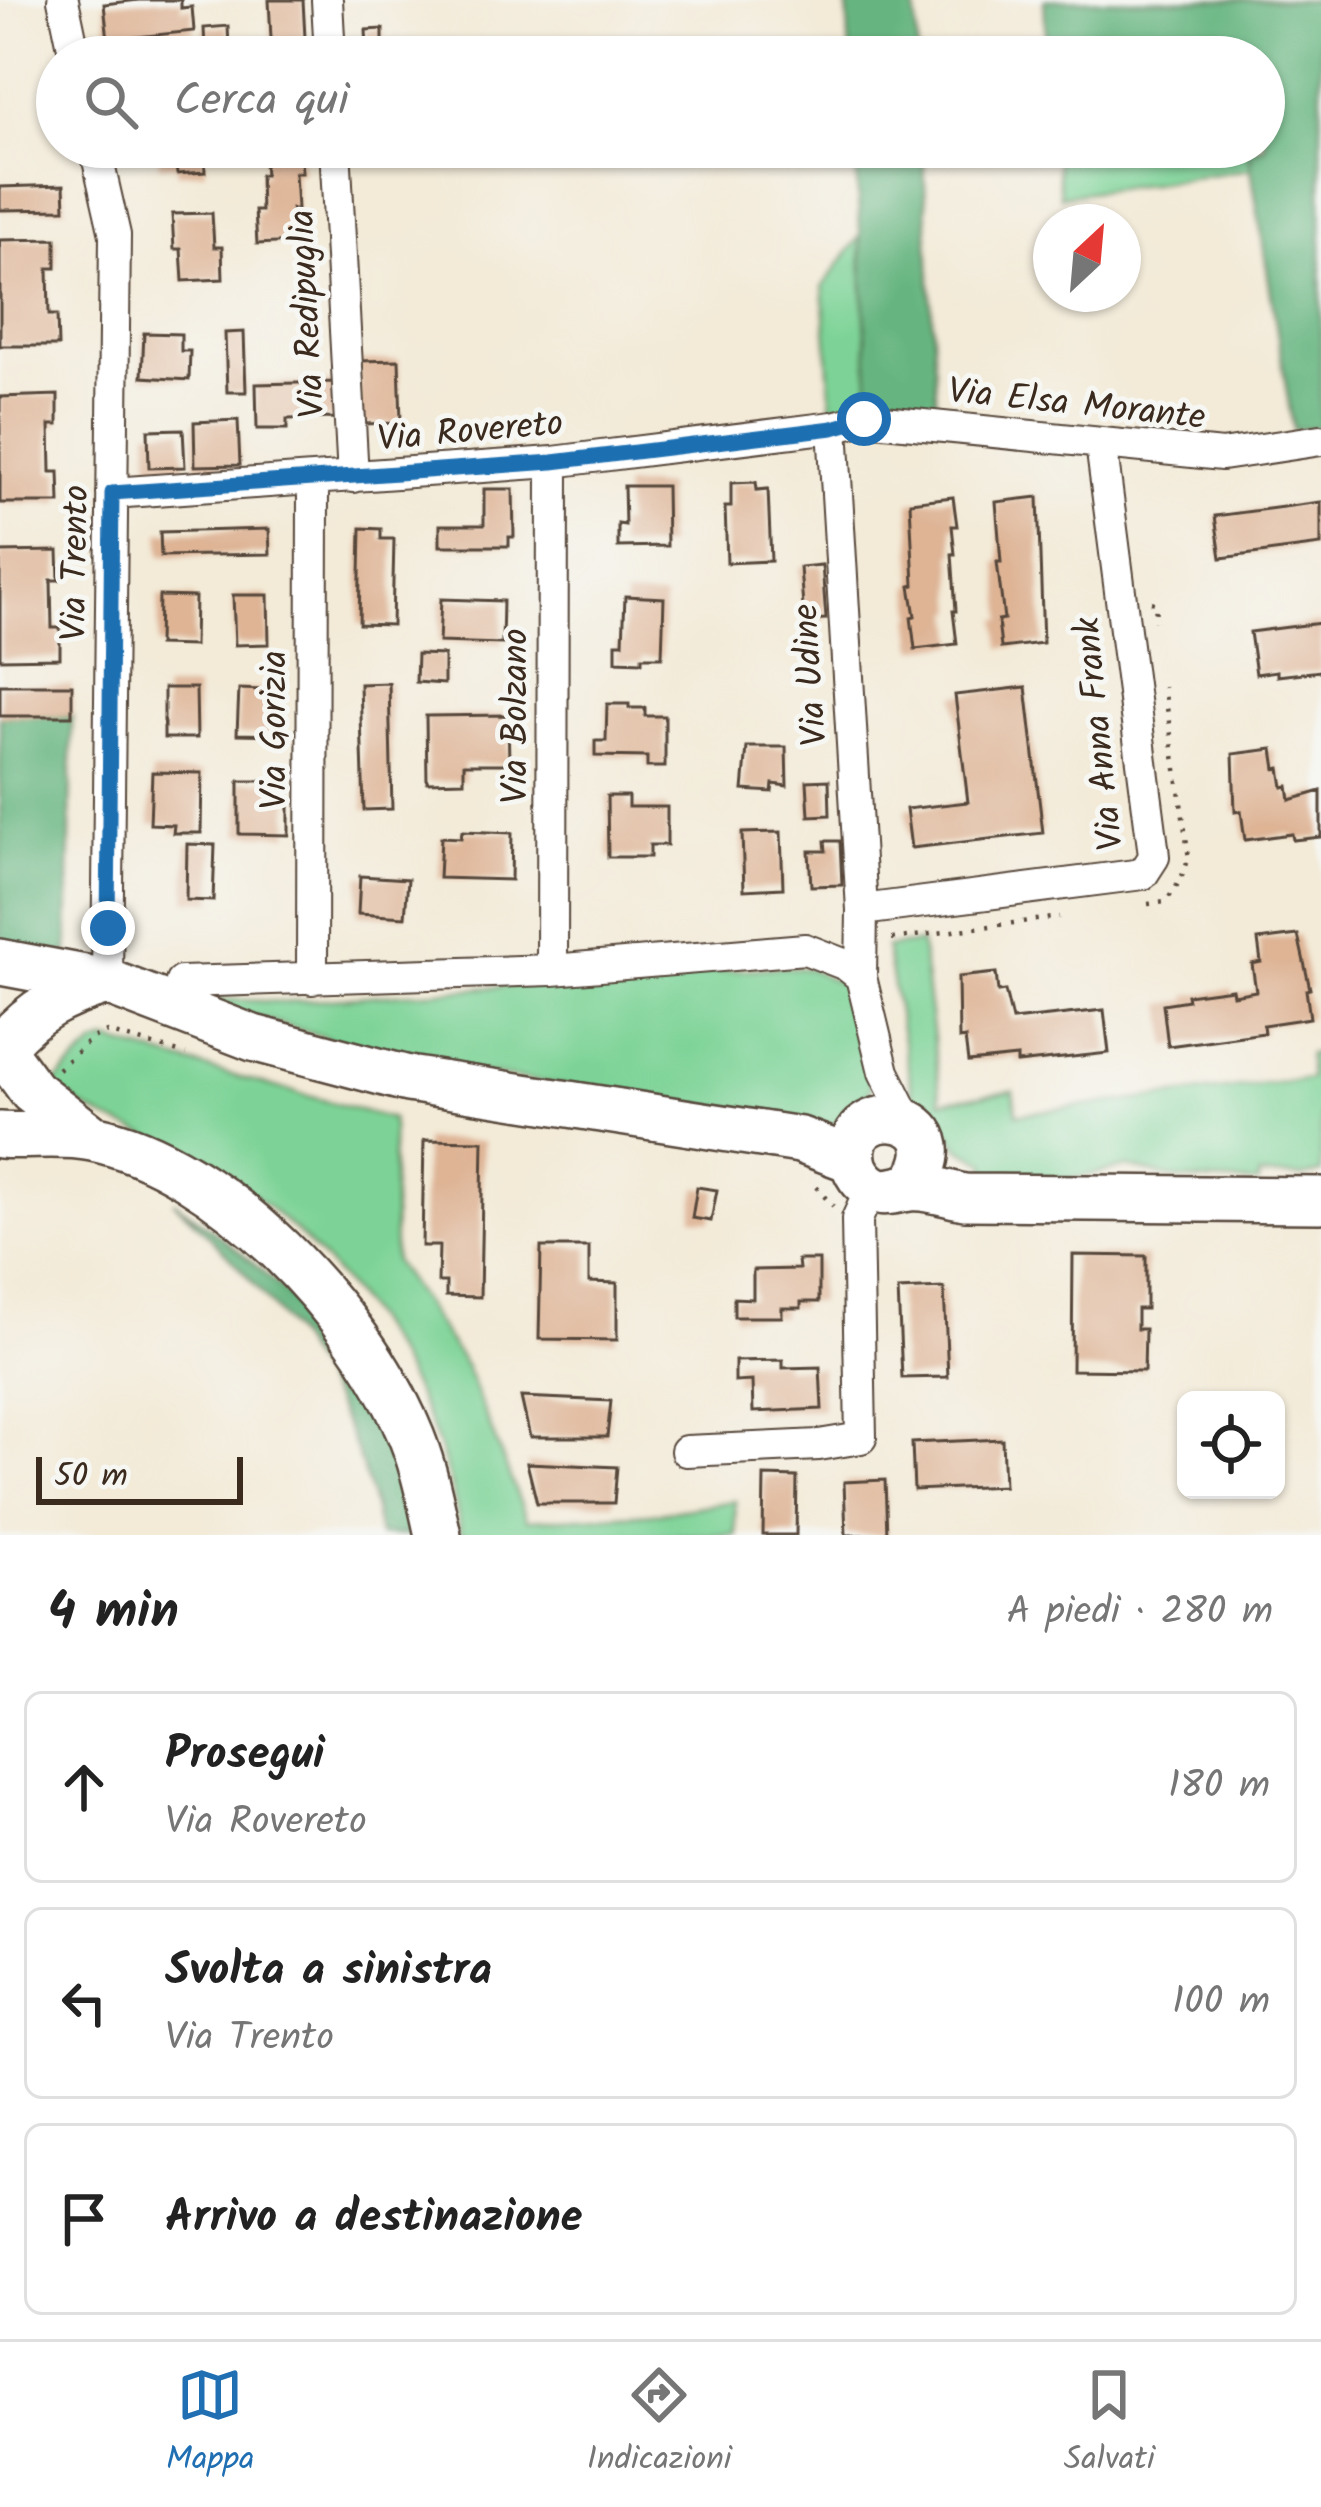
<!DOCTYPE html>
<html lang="it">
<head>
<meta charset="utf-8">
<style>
	:root { --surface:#fff; --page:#f2f2f2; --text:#222; --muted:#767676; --line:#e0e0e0; --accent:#1f6fb2 }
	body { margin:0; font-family:Kalam,sans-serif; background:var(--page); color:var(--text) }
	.controls { position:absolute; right:36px; bottom:36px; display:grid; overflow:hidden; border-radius:18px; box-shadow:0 3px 9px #0004 }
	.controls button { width:108px; height:108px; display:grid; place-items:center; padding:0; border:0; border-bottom:3px solid var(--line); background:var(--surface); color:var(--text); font:60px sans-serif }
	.compass { position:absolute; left:1033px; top:204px; width:108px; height:108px; border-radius:50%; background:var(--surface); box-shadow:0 3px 9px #0004; rotate:26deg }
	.scale { position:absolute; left:36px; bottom:30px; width:207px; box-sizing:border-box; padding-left:12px; border:6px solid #3b2a1e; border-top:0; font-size:33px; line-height:42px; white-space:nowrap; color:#3b2a1e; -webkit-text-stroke:9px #f6f6f2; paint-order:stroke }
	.stop { position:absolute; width:36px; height:36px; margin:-27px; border:9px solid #1f6fb2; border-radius:50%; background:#fff }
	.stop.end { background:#1f6fb2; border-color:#fff; box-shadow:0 3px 12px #0008 }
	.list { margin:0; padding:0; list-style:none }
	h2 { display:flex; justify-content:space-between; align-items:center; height:156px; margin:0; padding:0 48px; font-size:51px }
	h2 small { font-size:39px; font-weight:400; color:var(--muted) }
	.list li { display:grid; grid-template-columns:78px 1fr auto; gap:36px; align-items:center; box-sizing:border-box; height:192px; margin:0 24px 24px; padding:0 24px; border:3px solid var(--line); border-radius:18px }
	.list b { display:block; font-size:45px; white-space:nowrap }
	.list p { margin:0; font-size:39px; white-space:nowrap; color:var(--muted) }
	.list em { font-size:39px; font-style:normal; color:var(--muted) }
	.icon { flex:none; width:66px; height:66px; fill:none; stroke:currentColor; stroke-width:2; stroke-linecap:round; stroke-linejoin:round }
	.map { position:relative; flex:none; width:1321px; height:1535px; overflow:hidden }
	.search { position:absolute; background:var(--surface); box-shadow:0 3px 9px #0004; left:36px; right:36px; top:36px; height:132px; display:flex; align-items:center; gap:30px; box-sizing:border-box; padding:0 42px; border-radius:66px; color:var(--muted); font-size:45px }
	.sheet { height:804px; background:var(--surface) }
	nav { display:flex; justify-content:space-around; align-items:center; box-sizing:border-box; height:168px; border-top:3px solid var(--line); background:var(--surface); font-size:33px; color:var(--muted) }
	nav a { display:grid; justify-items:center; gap:6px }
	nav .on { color:var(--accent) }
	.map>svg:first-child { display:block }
	.green { fill:#7dd397; stroke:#5c7e5a; stroke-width:3 }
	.forest { fill:#66b580; stroke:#50704f; stroke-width:3 }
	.building { fill:#deb495 }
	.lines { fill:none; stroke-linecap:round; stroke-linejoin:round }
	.street-casing { stroke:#57473a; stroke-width:34 }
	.secondary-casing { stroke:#57473a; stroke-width:50 }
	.path { stroke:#57473a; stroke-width:4.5; stroke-dasharray:3 9; stroke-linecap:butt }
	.street { stroke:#fff; stroke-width:30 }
	.secondary { stroke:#fff; stroke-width:45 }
	.route { stroke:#1f6fb2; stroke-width:15 }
	.labels { text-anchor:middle; stroke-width:10; stroke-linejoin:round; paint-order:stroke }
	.street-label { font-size:36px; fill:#3b2a1e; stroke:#f6f6f2 }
</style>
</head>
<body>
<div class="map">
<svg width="1321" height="1535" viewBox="0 0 1321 1535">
	<rect width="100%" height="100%" fill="#f6f6f2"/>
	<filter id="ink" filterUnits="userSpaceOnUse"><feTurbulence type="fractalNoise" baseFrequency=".00833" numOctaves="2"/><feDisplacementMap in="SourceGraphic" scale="24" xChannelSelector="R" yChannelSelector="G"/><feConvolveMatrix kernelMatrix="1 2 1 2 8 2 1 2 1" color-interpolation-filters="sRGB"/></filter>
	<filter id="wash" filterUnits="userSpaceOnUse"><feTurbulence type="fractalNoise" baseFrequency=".004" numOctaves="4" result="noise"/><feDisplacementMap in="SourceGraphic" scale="48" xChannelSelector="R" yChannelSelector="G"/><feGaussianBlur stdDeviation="2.7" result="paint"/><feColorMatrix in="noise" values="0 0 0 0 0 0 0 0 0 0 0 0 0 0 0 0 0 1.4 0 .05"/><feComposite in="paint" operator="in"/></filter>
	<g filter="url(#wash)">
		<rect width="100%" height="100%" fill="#f3ead7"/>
		<path class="green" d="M1055,147H1248L1251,169L1060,196Z
			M860,236L870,401L832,411L823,286Z
			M921,943L941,1101L1013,1091L1017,1114L1310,1079L1308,1054L1321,1052V1173L1303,1177L1259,1176L1258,1183L1181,1180L1128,1167L1062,1181L1000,1179L986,1171L987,1163L961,1149L939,1120L913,1096L886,947Z
			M780,967L810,969L854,990L871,1086L864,1110L842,1123L824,1125L409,1062L192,998L286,1002Z
			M108,1041L392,1119L394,1261L466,1367L527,1520L657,1513L735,1501L736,1535H461C439,1383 331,1236 200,1159C167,1140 131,1132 98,1115C82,1107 67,1095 51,1086L95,1045Z"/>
		<path class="forest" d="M847,0H915L918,57H850Z
			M1044,0H1321V427L1293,430L1251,169L1248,147H1264V57H1047Z
			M855,147H923L937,409L870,401Z
			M0,716H72L68,953L44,957L0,939Z
			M173,1201C307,1296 374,1373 415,1535H379C356,1399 272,1292 173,1201Z"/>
		<g id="blocks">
			<path class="building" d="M139,0H181V8L192,7L194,31L108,40L104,4Z
				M269,0H303L306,57H272Z
				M228,26L229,48L205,49L204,28Z
				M383,29V49H367L366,30Z
				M158,147H204L205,172L177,174L176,165L159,166Z
				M263,147H300L302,173H295L297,209H292L294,242L257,244L255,211H261L260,175H265Z
				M64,185L65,209L0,210V187Z
				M212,213L214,247H222L223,279L183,281L181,249H174L172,214Z
				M56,239V268H48L49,315H57L58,346H0V240Z
				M244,332L246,392H227L225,333Z
				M144,333L181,334V351H190L189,380L142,377Z
				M399,360L401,423L360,424L358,361Z
				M338,382L339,418L287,419V429H257L256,384Z
				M58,395V425H50L51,472H59L60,503H0V397Z
				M238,420L240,465L195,466L194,422Z
				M183,429L185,467L149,468L148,430Z
				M756,482L757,490L768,489L771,561L727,563L725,507H731V483Z
				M624,486H666L667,546L618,547V524L625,525Z
				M484,489H513L514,537H509V546H440V525H484Z
				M953,497L957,526H952L955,554H952L956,611H953L957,644L915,649L911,617L915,616L910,586L914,585L910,502Z
				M1038,497L1043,643L1001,648L998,620L1004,619L997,562H1001L996,502Z
				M1321,502V545L1221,558L1215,516Z
				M361,528L381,529V539H394L392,625L359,624Z
				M269,529L270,554L161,556L160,532Z
				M58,551L59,580H51L52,628H60V658L0,659V552Z
				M822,565L826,619L804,620L800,567Z
				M233,595H268L269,644L235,645Z
				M159,596L195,597L194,646L158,645Z
				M625,596L664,598L662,657H642V662L616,661V643H623Z
				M441,599L503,601L502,644L439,642Z
				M1321,623V671L1277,676V671L1256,674L1250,632Z
				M417,654L444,655V684L416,682Z
				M389,683L392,809L364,810L360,684Z
				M0,685H72V716H0Z
				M1026,687L1043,833L911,848L906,809L968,802L955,695Z
				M164,688H196L197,738H164Z
				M239,689L284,691V735L237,734Z
				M607,704H629V708H645V716H665V767H647V757L595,756V741H606Z
				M508,715L509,764H464V781L427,782L426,716Z
				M747,747H786L787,786L773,784L772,792L743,790Z
				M1273,749L1276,769L1280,768L1283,787L1288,786L1290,800L1321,791V837L1293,840L1292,834L1245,840L1241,811L1235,812L1233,754Z
				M152,772L202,773L201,833H173L174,825L150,824Z
				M829,780L830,815L809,816L807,781Z
				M239,781H289V835L239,834Z
				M607,796H628V807H667V845H650V857H608Z
				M462,831L512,833L511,880L439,878L441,837L461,838Z
				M781,832L783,888L744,890L742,833Z
				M825,841H840L842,885L811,886L809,851H826Z
				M187,844L215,845L213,901L186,900Z
				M360,876L408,879L405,917L358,914Z
				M1298,935L1310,989L1306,990L1310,1018L1263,1025L1264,1033L1168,1046L1163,1004L1188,1000L1187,995L1232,989L1233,995L1256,991L1252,964L1261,962L1258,940Z
				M996,973L998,992L1005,991L1012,1020L1104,1010L1109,1053L1017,1063V1057L968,1062L965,1038L959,1039L958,977Z
				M424,1140L483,1141L480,1297L446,1296V1282H438L439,1246H422Z
				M697,1187L717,1190L711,1221L692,1218Z
				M541,1247H589V1282L617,1283V1340L539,1339Z
				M1073,1255L1146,1256V1309H1137V1329H1145L1144,1371L1072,1370Z
				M798,1260H819V1302H801V1308H782V1317H734V1298L753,1299V1270L799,1269Z
				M944,1288L948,1377L902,1378L898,1290Z
				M783,1360V1368L820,1367L822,1409L753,1412L752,1381L735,1382V1361Z
				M521,1397L611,1401L607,1437H530Z
				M1002,1439L1004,1486L914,1490L912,1443Z
				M527,1463L617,1467L614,1503H537Z
				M764,1476L797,1477L796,1535H763Z
				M885,1480L887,1535H846L844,1482Z"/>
		</g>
	</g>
	<g filter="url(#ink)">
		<use href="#blocks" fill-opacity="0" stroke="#57473a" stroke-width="3"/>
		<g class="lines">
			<g class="street-casing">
				<path id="street" d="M63,0L75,57
					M327,0L330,57
					M95,147L115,235L107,982
					M335,147L353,477
					M112,493L553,462L833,427
					M862,910L1143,874L1154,857L1153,847L1101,444
					M552,970L553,462
					M312,979L313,481
					M181,982L552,970L805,949L846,965L861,977
					M909,1122L884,1072L861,977L862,910L833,427L864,419L1222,455L1321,440
					M686,1451L819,1445L861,1438L857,1219L871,1188"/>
			</g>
			<g class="secondary-casing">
				<path id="secondary" d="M0,962L107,982L253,1038L408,1079L800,1140L853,1160
					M6,1042C35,1009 61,996 103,983
					M5,1054L32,1091L91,1137
					M0,1135C30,1137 63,1132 92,1138C220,1163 359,1313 408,1429C423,1462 430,1500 438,1535
					M912,1187C967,1110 844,1095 853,1159C854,1171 863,1183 874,1189C887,1195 896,1189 910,1188C927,1186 948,1194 965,1197L1321,1200"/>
			</g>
			<path class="path" d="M1151,602L1156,603L1155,622
				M1148,904L1166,902L1180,881L1189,858L1164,687
				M892,939L1059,917
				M58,1069L92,1038L107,1032L186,1054
				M816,1187L833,1206"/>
			<use href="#street" class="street"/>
			<use href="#secondary" class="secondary"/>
		</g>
	</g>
	<g class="lines" filter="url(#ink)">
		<path class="route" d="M108,928L112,493L553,462L833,428L864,419"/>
	</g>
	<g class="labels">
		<g class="street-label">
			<text transform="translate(305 314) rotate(-93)" y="13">Via Redipuglia</text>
			<text transform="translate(1077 402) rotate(6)" y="13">Via Elsa Morante</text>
			<text transform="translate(470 429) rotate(-5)" y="13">Via Rovereto</text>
			<text transform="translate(73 563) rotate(-89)" y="13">Via Trento</text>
			<text transform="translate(808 675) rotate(-94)" y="13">Via Udine</text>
			<text transform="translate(514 716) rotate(-90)" y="13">Via Bolzano</text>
			<text transform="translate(273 730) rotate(-90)" y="13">Via Gorizia</text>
			<text transform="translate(1097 734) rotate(-96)" y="13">Via Anna Frank</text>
		</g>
	</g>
</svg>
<div class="controls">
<button><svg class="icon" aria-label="locate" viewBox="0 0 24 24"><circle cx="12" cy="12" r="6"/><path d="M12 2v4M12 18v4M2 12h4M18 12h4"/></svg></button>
</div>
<svg class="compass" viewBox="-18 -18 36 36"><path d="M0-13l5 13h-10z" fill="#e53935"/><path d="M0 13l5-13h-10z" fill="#767676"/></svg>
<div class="scale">50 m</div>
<div class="stop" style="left:864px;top:419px"></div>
<div class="stop end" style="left:108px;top:928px"></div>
<div class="search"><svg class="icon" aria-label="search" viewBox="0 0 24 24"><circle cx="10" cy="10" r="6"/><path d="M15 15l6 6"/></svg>Cerca qui</div>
</div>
<section class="sheet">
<h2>4 min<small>A piedi · 280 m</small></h2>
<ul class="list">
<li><svg class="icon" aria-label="ahead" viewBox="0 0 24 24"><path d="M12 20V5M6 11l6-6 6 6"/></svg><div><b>Prosegui</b><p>Via Rovereto</p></div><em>180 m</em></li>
<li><svg class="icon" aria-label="left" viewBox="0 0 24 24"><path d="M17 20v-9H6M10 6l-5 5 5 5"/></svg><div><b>Svolta a sinistra</b><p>Via Trento</p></div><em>100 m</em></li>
<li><svg class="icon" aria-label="arrive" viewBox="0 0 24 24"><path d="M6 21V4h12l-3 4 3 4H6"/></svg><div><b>Arrivo a destinazione</b></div></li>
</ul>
</section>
<nav>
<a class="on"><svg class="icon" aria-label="map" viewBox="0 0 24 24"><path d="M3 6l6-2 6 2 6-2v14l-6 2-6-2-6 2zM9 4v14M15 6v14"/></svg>Mappa</a>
<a><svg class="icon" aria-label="directions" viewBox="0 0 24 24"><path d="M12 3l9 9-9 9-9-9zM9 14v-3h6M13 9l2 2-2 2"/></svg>Indicazioni</a>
<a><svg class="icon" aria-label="saved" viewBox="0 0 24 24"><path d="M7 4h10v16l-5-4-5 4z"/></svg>Salvati</a>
</nav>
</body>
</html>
